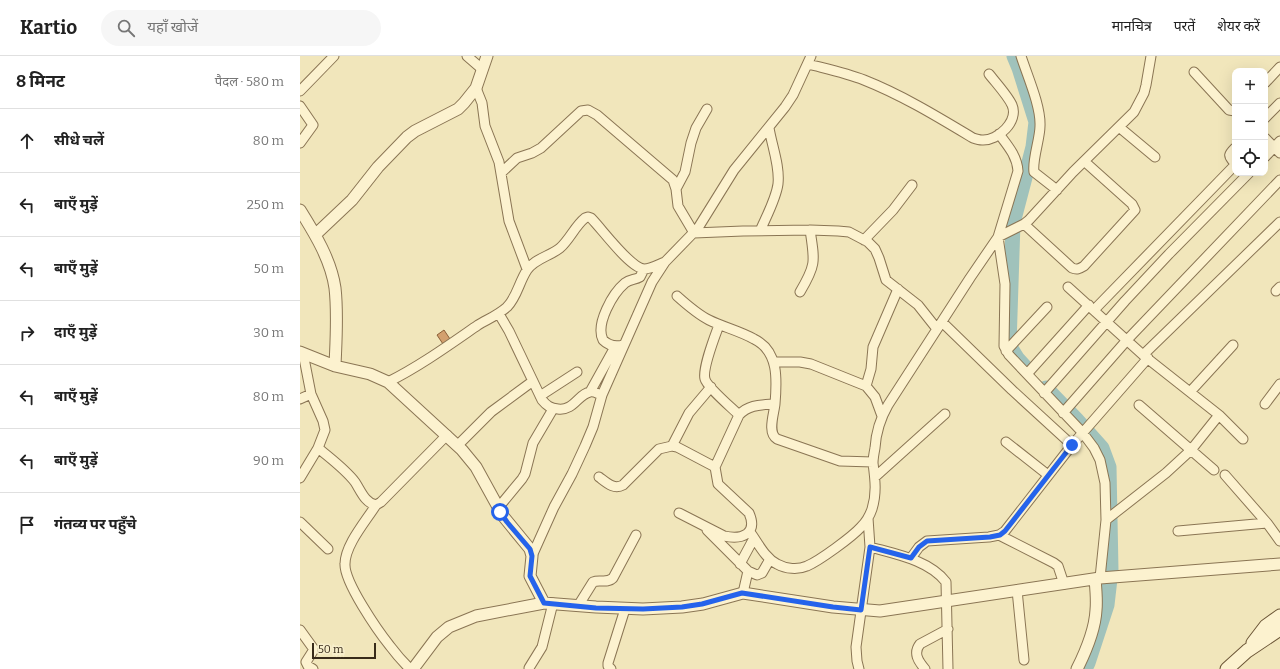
<!DOCTYPE html>
<html lang="hi">
<head>
<meta charset="utf-8">
<style>
	:root { --surface:#fff; --page:#f6f6f6; --text:#222; --muted:#767676; --line:#e0e0e0 }
	body { margin:0; font-family:Bitter,"Noto Sans Devanagari",serif; background:var(--page); color:var(--text) }
	.controls { position:absolute; right:12px; top:12px; display:grid; overflow:hidden; border-radius:8px; box-shadow:0 4px 16px #0002 }
	.controls button { width:36px; height:36px; display:grid; place-items:center; padding:0; border:0; border-bottom:1px solid var(--line); background:var(--surface); color:var(--text); font:20px sans-serif }
	.scale { position:absolute; left:12px; bottom:10px; width:64px; box-sizing:border-box; padding-left:4px; border:2px solid #382b1a; border-top:0; font-size:11px; line-height:14px; white-space:nowrap; color:#382b1a; -webkit-text-stroke:3px #f8efcc; paint-order:stroke }
	.stop { position:absolute; width:12px; height:12px; margin:-9px; border:3px solid #2563eb; border-radius:50%; background:#fff }
	.stop.end { background:#2563eb; border-color:#fff; box-shadow:0 1px 4px #0008 }
	.list { margin:0; padding:0; list-style:none }
	h2 { display:flex; justify-content:space-between; align-items:center; height:52px; margin:0; padding:0 16px; font-size:17px }
	h2 small { font-size:13px; font-weight:400; color:var(--muted) }
	.list li { display:grid; grid-template-columns:26px 1fr auto; gap:12px; align-items:center; box-sizing:border-box; height:64px; padding:0 16px; border-top:1px solid var(--line) }
	.list b { display:block; font-size:15px; white-space:nowrap }
	.list em { font-size:13px; font-style:normal; color:var(--muted) }
	.icon { flex:none; width:22px; height:22px; fill:none; stroke:currentColor; stroke-width:2; stroke-linecap:round; stroke-linejoin:round }
	.map { position:relative; flex:none; width:980px; height:613px; overflow:hidden }
	header { display:flex; align-items:center; gap:24px; box-sizing:border-box; height:56px; padding:0 20px; background:var(--surface); border-bottom:1px solid var(--line) }
	header strong { font-size:19px }
	nav { display:flex; gap:22px; margin-inline-start:auto; font-size:14px }
	.search { width:280px; height:36px; background:var(--page); display:flex; align-items:center; gap:10px; box-sizing:border-box; padding:0 14px; border-radius:22px; color:var(--muted); font-size:15px }
	main { display:flex }
	aside { flex:1; background:var(--surface) }
	.map>svg:first-child { display:block }
	.lines { fill:none; stroke-linecap:round; stroke-linejoin:round }
	.river { stroke:#a0c2bb; stroke-width:15 }
	.building { fill:#d3a06e; stroke:#8b5f38 }
	.minor-casing { stroke:#8a7554; stroke-width:11 }
	.tertiary-casing { stroke:#8a7554; stroke-width:13 }
	.secondary-casing { stroke:#6c5637; stroke-width:15 }
	.minor { stroke:#fcf2cf; stroke-width:9 }
	.tertiary { stroke:#fcf2cf; stroke-width:11 }
	.secondary { stroke:#fcf2cf; stroke-width:13 }
	.route { stroke:#2563eb; stroke-width:5 }
</style>
</head>
<body>
<header>
<strong>Kartio</strong>
<div class="search"><svg class="icon" aria-label="search" viewBox="0 0 24 24"><circle cx="10" cy="10" r="6"/><path d="M15 15l6 6"/></svg>यहाँ खोजें</div>
<nav><a>मानचित्र</a><a>परतें</a><a>शेयर करें</a></nav>
</header>
<main>
<aside>
<h2>8 मिनट<small>पैदल · 580 m</small></h2>
<ul class="list">
<li><svg class="icon" aria-label="ahead" viewBox="0 0 24 24"><path d="M12 20V5M6 11l6-6 6 6"/></svg><div><b>सीधे चलें</b></div><em>80 m</em></li>
<li><svg class="icon" aria-label="left" viewBox="0 0 24 24"><path d="M17 20v-9H6M10 6l-5 5 5 5"/></svg><div><b>बाएँ मुड़ें</b></div><em>250 m</em></li>
<li><svg class="icon" aria-label="left" viewBox="0 0 24 24"><path d="M17 20v-9H6M10 6l-5 5 5 5"/></svg><div><b>बाएँ मुड़ें</b></div><em>50 m</em></li>
<li><svg class="icon" aria-label="right" viewBox="0 0 24 24"><path d="M7 20v-9h11M14 6l5 5-5 5"/></svg><div><b>दाएँ मुड़ें</b></div><em>30 m</em></li>
<li><svg class="icon" aria-label="left" viewBox="0 0 24 24"><path d="M17 20v-9H6M10 6l-5 5 5 5"/></svg><div><b>बाएँ मुड़ें</b></div><em>80 m</em></li>
<li><svg class="icon" aria-label="left" viewBox="0 0 24 24"><path d="M17 20v-9H6M10 6l-5 5 5 5"/></svg><div><b>बाएँ मुड़ें</b></div><em>90 m</em></li>
<li><svg class="icon" aria-label="arrive" viewBox="0 0 24 24"><path d="M6 21V4h12l-3 4 3 4H6"/></svg><div><b>गंतव्य पर पहुँचे</b></div></li>
</ul>
</aside>
<div class="map">
<svg width="980" height="613" viewBox="0 0 980 613">
	<rect width="100%" height="100%" fill="#f1e6bb"/>
	<g class="lines">
		<path class="river" d="M714,0L719,12L736,66L733,91L713,167L709,289L717,302L728,314
			M746,332L777,364L802,392L809,411L811,514L807,549L788,607L785,613"/>
	</g>
	<path class="building" d="M144,274L152,286L145,291L137,279Z"/>
	<g class="lines">
		<g class="minor-casing">
			<path id="minor" d="M167,0L182,13
				M721,0C727,19 741,50 740,70C740,83 732,104 734,116L757,134
				M508,8C527,13 546,17 564,24C602,39 638,61 673,82C676,83 679,84 682,84C698,85 719,65 712,49C708,40 696,27 689,18
				M894,16L929,54L935,55
				M965,27L980,11
				M176,32L182,47L185,70L199,106L209,165L227,213
				M0,35L34,0
				M0,50L13,69L0,87
				M965,62L980,47
				M819,71L855,101
				M699,78C708,90 717,100 718,115L698,181L705,228L704,290L709,299L782,376L794,392L800,404L805,427L806,464L800,522
				M965,82L980,97
				M935,92C926,101 930,100 935,108
				M965,101L980,85
				M201,117L217,102L232,97L241,92L281,55L288,54L297,59L373,124L376,133L378,150L394,177L443,175L510,174L538,175L549,176L568,186L575,193L579,202L586,224L618,249L637,273
				M376,133L385,116L391,87L396,72L407,53
				M724,168L772,212C777,214 779,213 784,210L835,154L832,148L784,105
				M460,175C466,161 476,143 478,128C480,110 472,90 469,72
				M564,184L593,154L612,129
				M768,231L843,299L980,166
				M976,235L980,231
				M500,236C516,209 515,206 510,174
				M377,240C387,249 397,258 409,264C423,271 440,275 454,283C479,295 477,324 475,348C462,349 449,348 439,359L415,411
				M794,254L935,109
				M199,258L209,275L242,344C247,350 250,352 258,353C274,355 278,338 290,336C294,335 298,338 302,339
				M642,266L712,334L772,389
				M419,269C415,280 402,313 405,323C407,331 432,352 439,359
				M323,289C315,291 309,290 303,284C295,268 313,237 325,227C330,223 335,224 340,221L344,213
				M706,295L747,251
				M843,299L919,359L943,383
				M474,306H500L511,308L566,330L575,341L582,360
				M727,318L789,249
				M88,326C120,310 149,289 178,269C188,263 198,259 207,251C217,241 219,226 227,214C234,203 250,200 260,192C270,183 275,170 285,162L288,161L291,162C302,173 330,212 344,213C351,213 359,208 365,206
				M566,330L571,313L573,291L598,233
				M290,336L315,291
				M890,336L933,289
				M744,337L825,245L869,198L949,117
				M240,340L277,316
				M0,343L11,338
				M475,348C474,358 467,377 477,383L540,405L573,406
				M965,348L980,328
				M839,349L914,414
				M763,357L827,284L980,124
				M706,386L748,419
				M158,389L191,356L233,325
				M372,390L389,357L411,331
				M18,392C31,403 45,413 55,426C61,435 65,447 76,449L81,446L147,379
				M925,419L967,467L980,485
				M299,421C307,427 314,434 323,429L359,393L372,390L377,391L415,411L418,428L449,457C458,478 442,484 424,480L379,457
				M575,421L645,358
				M0,422L18,392L25,374L23,365L11,338L3,297
				M76,449C66,465 45,489 45,508C44,526 78,575 90,590C96,598 103,606 110,613
				M198,452L222,423L225,418L233,387L253,353
				M806,464L866,417L891,394L919,359
				M0,466L28,493
				M407,474L448,515
				M878,475L967,467
				M450,476C458,487 465,502 477,508C486,513 498,514 507,510C519,505 552,481 561,471C566,466 570,459 572,453C577,437 575,423 573,407C573,402 574,397 575,392C576,376 580,363 588,349L670,222L698,181L724,168L729,164L773,116L834,56L844,37L846,29L851,0
				M699,479L754,507L758,510L764,528
				M570,491C595,498 629,504 646,526L648,613
				M232,500L254,451L272,418L285,390L293,371L302,339L352,226L365,206L398,172L434,114L485,51L493,39L511,0
				M611,502L619,491L627,485L689,481L699,479L705,475L772,389L848,302
				M440,508L454,482
				M717,534L724,604
				M443,537L448,515L457,519L462,517L470,503
				M278,550L293,526C300,523 307,528 313,522L336,479
				M0,574L13,592V595L6,606L8,610L13,613
				M229,612L242,591L253,547
				M311,613L308,610V607L325,553
				M559,613L557,605L556,591L570,491L568,462
				M625,613C618,605 613,597 620,588L648,573"/>
		</g>
		<g class="tertiary-casing">
			<path id="tertiary" d="M0,154C15,178 31,204 35,232C38,258 36,284 35,310
				M15,179L52,144L78,111L107,81L115,75L158,53L164,47L176,32L187,0
				M0,296L35,310L70,318L88,326L162,394L176,411L203,460L230,493L232,500L230,520L244,547
				M113,613L137,581L149,571L176,560L244,547L296,551L343,553L382,551L403,548L443,537L533,551L580,555L800,522L980,508
				M777,613C786,595 795,574 796,554C797,544 796,534 795,523"/>
		</g>
		<g class="secondary-casing">
			<path id="secondary" d="M953,587L966,570L980,560
				M927,613L947,595L980,573"/>
		</g>
		<use href="#minor" class="minor"/>
		<use href="#tertiary" class="tertiary"/>
		<use href="#secondary" class="secondary"/>
	</g>
	<g class="lines">
		<path class="route" d="M200,456L207,466L230,493L232,500L230,520L244,547L296,552L343,553L382,551L402,548L442,537L533,551L561,554L570,491L611,502L619,491L627,485L690,481L700,479L705,475L772,389"/>
	</g>
</svg>
<div class="controls">
<button>+</button>
<button>−</button>
<button><svg class="icon" aria-label="locate" viewBox="0 0 24 24"><circle cx="12" cy="12" r="6"/><path d="M12 2v4M12 18v4M2 12h4M18 12h4"/></svg></button>
</div>
<div class="scale">50 m</div>
<div class="stop" style="left:200px;top:456px"></div>
<div class="stop end" style="left:772px;top:389px"></div>
</div>
</main>
</body>
</html>
